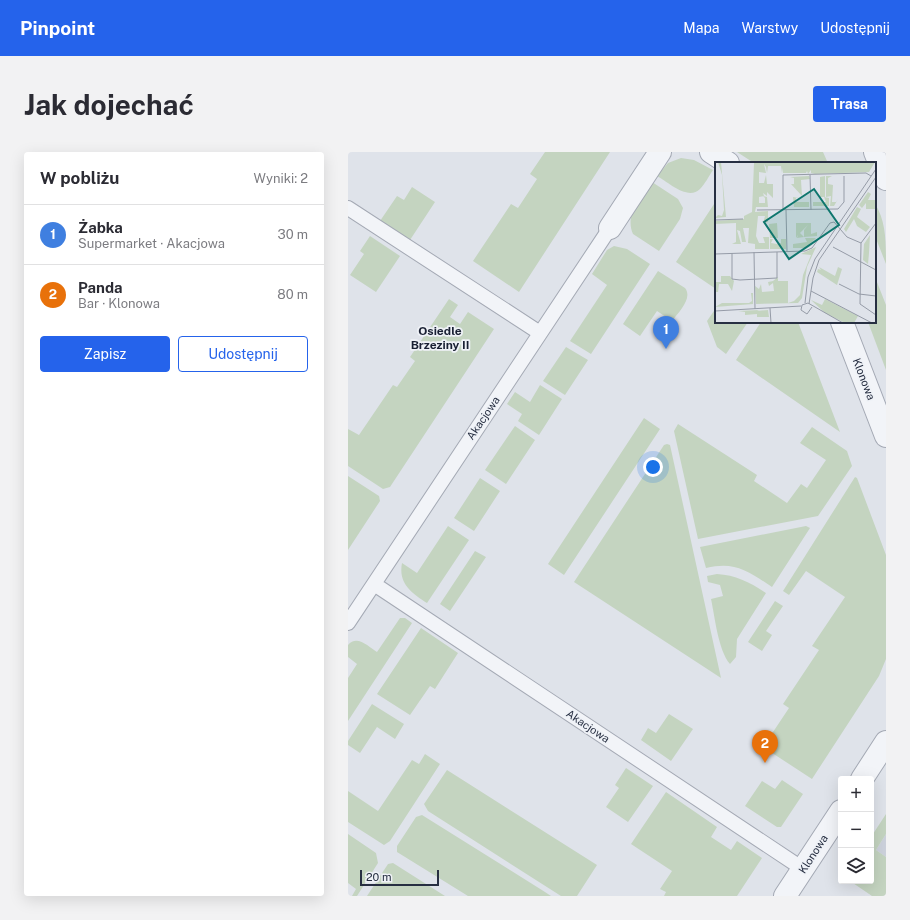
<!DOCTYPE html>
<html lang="pl">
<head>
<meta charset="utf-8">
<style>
	:root { --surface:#fff; --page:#f2f2f3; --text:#2b2b33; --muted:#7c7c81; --line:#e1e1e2; --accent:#2563eb }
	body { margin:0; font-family:"Public Sans",sans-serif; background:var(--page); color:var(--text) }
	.controls { position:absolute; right:12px; bottom:12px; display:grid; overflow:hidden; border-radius:4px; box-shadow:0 4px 16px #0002 }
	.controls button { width:36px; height:36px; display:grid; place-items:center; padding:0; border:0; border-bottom:1px solid var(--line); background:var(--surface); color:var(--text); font:20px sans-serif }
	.scale { position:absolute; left:12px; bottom:10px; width:79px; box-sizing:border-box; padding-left:4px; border:2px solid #272f42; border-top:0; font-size:11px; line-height:14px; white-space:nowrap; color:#272f42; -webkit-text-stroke:3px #eff2f7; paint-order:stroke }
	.you { position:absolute; left:305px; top:315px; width:14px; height:14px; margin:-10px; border:3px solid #fff; border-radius:50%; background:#1a73e8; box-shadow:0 0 0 6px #1a73e833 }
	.badge { display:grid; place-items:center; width:26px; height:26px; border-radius:50%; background:var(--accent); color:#fff; font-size:13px; font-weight:700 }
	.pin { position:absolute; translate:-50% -33px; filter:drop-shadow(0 1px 2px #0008) }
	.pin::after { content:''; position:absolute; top:21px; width:14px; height:12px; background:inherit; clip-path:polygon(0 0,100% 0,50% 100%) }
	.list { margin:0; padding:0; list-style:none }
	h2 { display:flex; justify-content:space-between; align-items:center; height:52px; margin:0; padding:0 16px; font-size:17px }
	h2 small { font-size:13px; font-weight:400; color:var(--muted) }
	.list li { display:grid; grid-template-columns:26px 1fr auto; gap:12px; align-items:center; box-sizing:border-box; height:60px; padding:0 16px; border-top:1px solid var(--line) }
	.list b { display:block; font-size:15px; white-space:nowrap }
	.list p { margin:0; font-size:13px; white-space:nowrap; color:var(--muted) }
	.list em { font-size:13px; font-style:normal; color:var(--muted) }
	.actions { display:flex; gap:8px; padding:12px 16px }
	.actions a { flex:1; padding:9px 0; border:1px solid var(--accent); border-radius:4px; text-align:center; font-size:14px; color:var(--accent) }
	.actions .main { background:var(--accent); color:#fff }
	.icon { flex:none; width:22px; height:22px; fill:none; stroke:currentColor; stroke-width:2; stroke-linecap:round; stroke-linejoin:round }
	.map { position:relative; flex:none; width:538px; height:744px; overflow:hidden; border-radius:4px }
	header { display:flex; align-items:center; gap:24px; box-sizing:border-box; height:56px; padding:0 20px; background:var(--accent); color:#fff }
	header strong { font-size:19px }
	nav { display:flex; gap:22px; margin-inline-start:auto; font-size:14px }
	.intro { display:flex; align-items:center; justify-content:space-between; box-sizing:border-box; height:96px; padding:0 24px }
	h1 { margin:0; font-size:28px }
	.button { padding:10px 18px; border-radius:4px; background:var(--accent); color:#fff; font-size:14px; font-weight:700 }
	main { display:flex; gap:24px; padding:0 24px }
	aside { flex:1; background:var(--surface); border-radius:4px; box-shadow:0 4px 16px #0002 }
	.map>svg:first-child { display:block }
	.built { fill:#cdd2dc }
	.green { fill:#c4d4c0 }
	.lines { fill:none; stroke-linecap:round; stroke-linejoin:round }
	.service-casing { stroke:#a4a9b4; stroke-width:16 }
	.minor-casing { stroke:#a4a9b4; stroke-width:24 }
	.tertiary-casing { stroke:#a4a9b4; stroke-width:24 }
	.service { stroke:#f2f4f8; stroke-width:14 }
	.minor { stroke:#f2f4f8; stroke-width:22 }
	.tertiary { stroke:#f2f4f8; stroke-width:22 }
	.labels { text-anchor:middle; stroke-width:3.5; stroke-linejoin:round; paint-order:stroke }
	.street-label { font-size:11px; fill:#272f42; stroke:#eff2f7 }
	.neighbourhood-label { font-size:12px; font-weight:bold; fill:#192033; stroke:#eff2f7 }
	.inset-road { fill:none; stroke:#959ba7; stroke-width:1 }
	.view { fill:#0f766e; fill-opacity:0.15; stroke:#0f766e; stroke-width:2 }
	.inset-edge { fill:none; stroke:#272f42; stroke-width:2 }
</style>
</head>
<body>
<header>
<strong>Pinpoint</strong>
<nav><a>Mapa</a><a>Warstwy</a><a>Udostępnij</a></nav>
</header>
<div class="intro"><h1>Jak dojechać</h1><a class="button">Trasa</a></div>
<main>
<aside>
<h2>W pobliżu<small>Wyniki: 2</small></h2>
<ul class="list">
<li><span class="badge" style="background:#3f7fe0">1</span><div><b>Żabka</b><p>Supermarket · Akacjowa</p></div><em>30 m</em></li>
<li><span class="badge" style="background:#e8710a">2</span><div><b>Panda</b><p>Bar · Klonowa</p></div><em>80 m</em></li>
</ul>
<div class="actions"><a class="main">Zapisz</a><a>Udostępnij</a></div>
</aside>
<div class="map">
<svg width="538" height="744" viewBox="0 0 538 744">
	<rect width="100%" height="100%" fill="#dfe3ea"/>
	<path class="built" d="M538,682V705L528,698Z"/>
	<path class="green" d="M197,0H262L171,140L125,109L163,52L170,56L189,27L182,22Z
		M389,0H475L479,9L477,11H406Z
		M333,6L346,8L365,18C361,24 357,32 352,37C340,49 320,30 309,24L320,11Z
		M304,30L330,47L335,56L332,67L311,99L285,82C276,62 294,46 304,30Z
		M64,35L87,50L62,88L32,69L49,44L56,48Z
		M368,49V137L328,110Z
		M527,52C538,68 538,91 538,112L527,84Z
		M22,84L52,104L28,140L2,123L16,102L12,99Z
		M266,94L279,97L302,112L243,202L222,189L259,133L244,122L259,98Z
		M310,119L337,136C345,146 331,160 324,169L309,159L292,184L275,172Z
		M527,125L538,153V218L520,170H527Z
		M101,147L110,153L102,165L112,172L120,160L146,177L42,335L35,337L0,314V277L11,283L45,233L49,235L67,209L62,205Z
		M368,156V170H400L378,202L369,195L359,169Z
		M413,170H450L492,280L388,208Z
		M218,195L240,208L217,243L195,229Z
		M192,233L214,247L191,283L170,269L174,262L159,252L167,240L182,250Z
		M296,266L312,277L216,423L200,412Z
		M330,272L409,323L406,329L439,351L453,332L459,336L478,308L452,291L464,275L499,299L504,314L470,364L350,387L326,279Z
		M167,274L187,288L158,332L137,318Z
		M319,292L322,293L373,526L226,430L316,293Z
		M0,324L31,344L32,349L0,398Z
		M507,325L509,326L538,403V507L531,524L464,627L415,595L441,556L435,552L471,498L464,494L497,445L458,419L441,443L435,439Z
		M132,326L152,339L126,379L106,366Z
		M100,374L121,388L79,451C64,441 50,432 54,411L69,421Z
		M458,374L462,376L424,435C400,419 387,409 358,416L352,395Z
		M127,399L138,405L102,459L92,452Z
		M369,422C388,423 403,431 418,441L389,487L388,505L382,512C370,498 367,465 363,447L375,444L372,433L360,430L359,424Z
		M427,449L435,454L418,479L424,483L414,499L400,490Z
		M52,466H57L64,471L0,569V526L9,512L0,505V493C9,482 21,495 29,500Z
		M73,476L110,501L87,537L82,534L62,563L29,542Z
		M24,552L56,572L47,587L29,575L12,601L0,593V589Z
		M321,562L345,577L323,609L293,588L300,576L308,581Z
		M77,602L92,612L42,689L36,693L0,670V639L30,659L64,608L71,612Z
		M278,616L305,634L280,670L258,655L271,636L267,633Z
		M99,618L249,713L229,744H213L80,659L76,652Z
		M434,628L455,642L433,675H429L397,654L414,629L427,637Z
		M318,640L369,675L363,685L383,698L389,689L414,706L389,744H316L318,740L312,737L324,719L283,692Z
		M538,662V682L528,698L538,705V744H524L502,729H523V685Z
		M74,663L197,740L203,744H120L49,700V694L68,665Z
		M0,682L28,701L30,711L9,744H4L8,737L0,731Z
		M45,711L97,744H19L40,712Z"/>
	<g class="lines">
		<g class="service-casing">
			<path id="service" d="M0,56L192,181
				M26,432L455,717
				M0,471L262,76"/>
		</g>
		<g class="minor-casing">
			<path id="minor" d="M363,0L380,11
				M262,76L312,0
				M494,170L538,284
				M514,627L538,590
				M437,744L493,659"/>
		</g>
		<g class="tertiary-casing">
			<path id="tertiary" d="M527,0L538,27"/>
		</g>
		<use href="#service" class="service"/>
		<use href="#minor" class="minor"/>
		<use href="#tertiary" class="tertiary"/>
	</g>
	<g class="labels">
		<g class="street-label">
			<text transform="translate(516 227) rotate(69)" y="4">Klonowa</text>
			<text transform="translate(135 266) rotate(-56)" y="4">Akacjowa</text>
			<text transform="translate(240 574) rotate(34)" y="4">Akacjowa</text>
			<text transform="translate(465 702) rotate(-57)" y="4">Klonowa</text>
		</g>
		<g class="neighbourhood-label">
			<text x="92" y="183">Osiedle<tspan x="92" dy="14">Brzeziny II</tspan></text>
		</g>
	</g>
	<g transform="translate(367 10)">
		<rect width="161" height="161" fill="#dfe3ea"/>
		<path d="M3,0H6L11,55L0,56L3,53L7,54L9,48L7,13ZM34,0H160L154,10L100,12L96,11V8L93,12L92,9L91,11H68V6L67,11L66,4H53L52,11L51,5L49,2L51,11L44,10V21H49L51,13L52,22H58V36L52,30V34L48,31L49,34L44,35V41H50V36L48,34L52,35L53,45H41L40,50L53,49V60L48,61L50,54H43L41,74L44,81H50L48,75H54V87H40V82L33,81L34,66H28L31,80H27L25,69L22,68L26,82H17L21,80V61L0,62V59L29,57V54L37,50L39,1ZM94,14L95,17L86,18L87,34L76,22H79V16L75,15ZM110,14V35H105V15ZM111,14H117L113,16V22L118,23L117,40H121L123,37L119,44H115L116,34L111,35ZM153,30L156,32L153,38H161V47H151V41L147,46L144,43ZM78,35L84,36H81V40H94V45H79ZM109,35L114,36V44H98V40H111ZM142,45L146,47L142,55L155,65L151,70L142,64L139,57L131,70L129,67ZM62,61L63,76H55L54,62ZM81,61H96V72L102,70V74L89,75V68L94,73L89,68L93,63L85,71L89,75L82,76L83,73L81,76ZM155,73L154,91L153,102L148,98L149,82ZM90,76H101L91,86L99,82L89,88L91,86H78V82L92,80ZM55,77H58L56,81L62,82L66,81V77H71V87H55ZM101,85L92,105L87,136L83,141L41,142L40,124L44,127L46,122L47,130L59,129L58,121L54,124L53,120L58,119L63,115V119H73V141L79,139L85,133L88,113L96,93L86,92ZM104,105L120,114L123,105L127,107L122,123L102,110L103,107L106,108ZM6,114H15L19,119L17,129L13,122H4L3,130H0V120H6ZM36,131H38V142L0,145L7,141H34L37,139ZM110,137L143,154L139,161H130L110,151L96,138L107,143ZM44,148L42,149L53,148L54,155H42V152L30,153V150L23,149Z" fill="#c4d4c0"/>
		<path class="inset-road" d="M95,13L96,48M42,48L123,47L129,40V14M68,48V13L151,11L156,14M71,48L72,90M0,58L28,57M146,81L161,61M118,85L161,108M39,90L40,147M17,91V117L25,118L62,116V90M0,92L90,89L97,86L115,61L119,60L132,75L146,81L145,142L161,153M124,122L144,132L161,134M96,129L157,161M90,141L93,115L100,97L161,7M94,142L98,116L104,98L161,15M97,145L92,152L86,148L87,143L93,141L128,161M55,146L56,161M0,149L86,144"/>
		<path class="view" d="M99,27L124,63L74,97L49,60Z"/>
		<rect width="161" height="161" class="inset-edge"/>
	</g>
</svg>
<div class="controls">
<button>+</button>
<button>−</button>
<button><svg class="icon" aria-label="layers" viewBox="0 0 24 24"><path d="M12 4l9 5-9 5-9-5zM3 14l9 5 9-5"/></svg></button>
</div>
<div class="scale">20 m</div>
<div class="you"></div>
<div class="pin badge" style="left:318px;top:197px;background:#3f7fe0">1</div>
<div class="pin badge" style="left:417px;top:611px;background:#e8710a">2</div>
</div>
</main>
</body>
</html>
